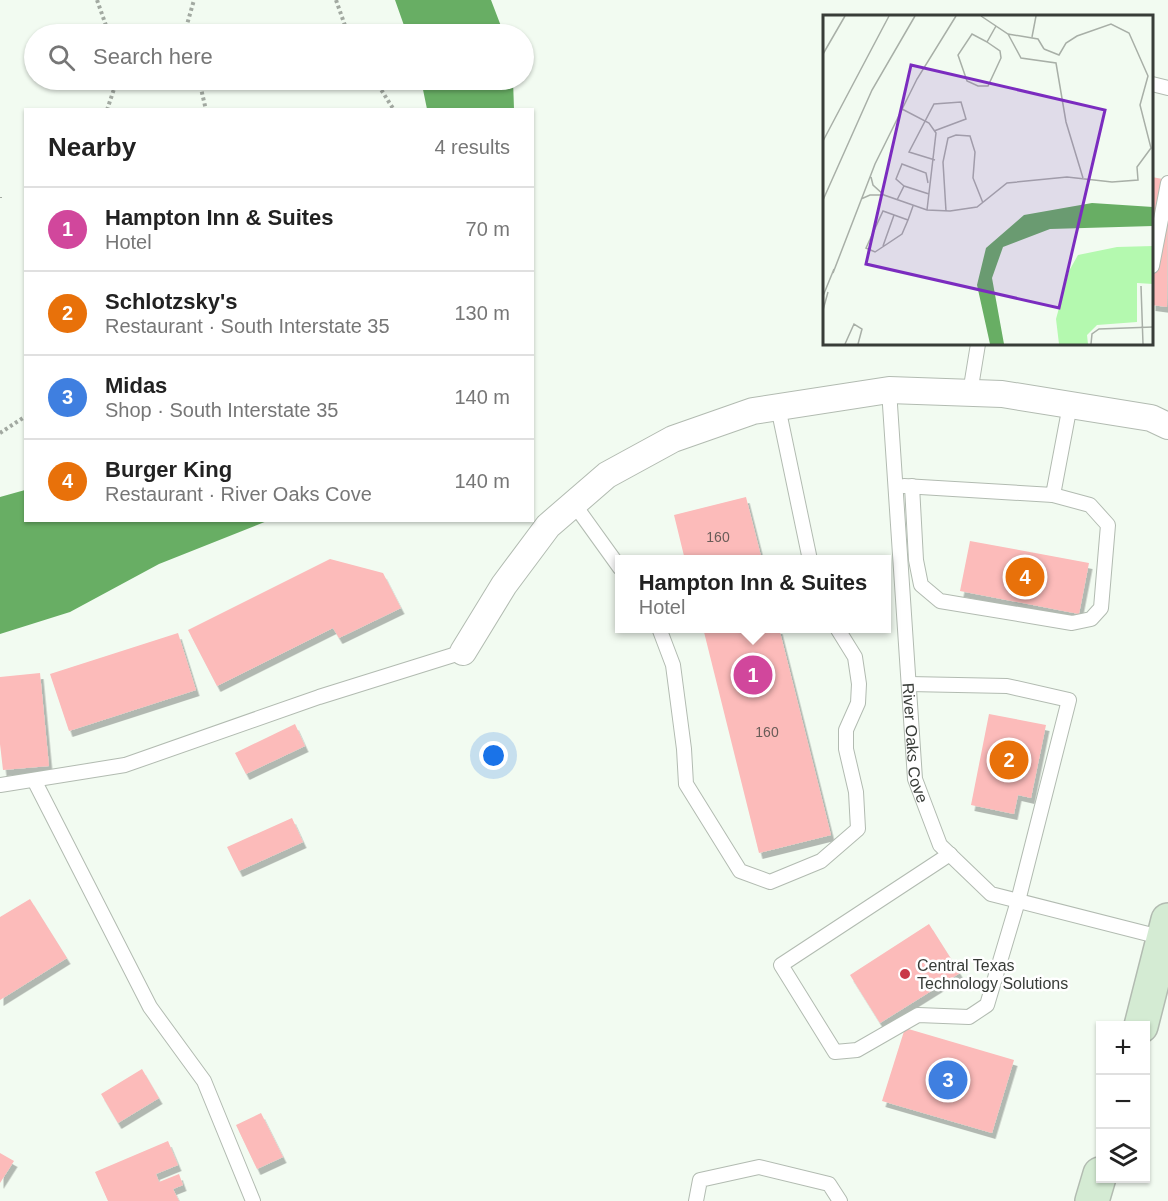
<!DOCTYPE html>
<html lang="en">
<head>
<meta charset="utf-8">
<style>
	:root { --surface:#fff; --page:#f2f2f2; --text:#222; --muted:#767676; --line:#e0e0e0; --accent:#d93025 }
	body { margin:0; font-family:Helvetica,sans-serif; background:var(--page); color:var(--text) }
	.controls { position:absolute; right:18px; bottom:18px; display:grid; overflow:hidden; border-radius:0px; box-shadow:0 2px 4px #0004 }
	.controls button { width:54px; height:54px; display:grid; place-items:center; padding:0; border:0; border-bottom:2px solid var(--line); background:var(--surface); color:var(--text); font:30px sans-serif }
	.you { position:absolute; left:494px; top:756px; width:21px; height:21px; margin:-15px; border:4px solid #fff; border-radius:50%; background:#1a73e8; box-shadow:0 0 0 9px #1a73e833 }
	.badge { display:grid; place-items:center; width:39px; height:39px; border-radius:50%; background:var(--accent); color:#fff; font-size:20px; font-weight:700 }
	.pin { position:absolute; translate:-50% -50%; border:3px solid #fff; box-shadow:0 2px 6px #0006 }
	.popup { position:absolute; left:615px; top:555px; width:276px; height:78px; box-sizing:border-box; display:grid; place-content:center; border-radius:0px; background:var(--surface); filter:drop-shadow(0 2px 4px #0005); font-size:20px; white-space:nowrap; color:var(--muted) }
	.popup b { font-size:22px; color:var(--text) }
	.popup::after { content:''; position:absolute; left:50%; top:100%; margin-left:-12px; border:12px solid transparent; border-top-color:var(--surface) }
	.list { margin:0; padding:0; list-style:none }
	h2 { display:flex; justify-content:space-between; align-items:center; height:78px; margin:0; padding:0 24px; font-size:26px }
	h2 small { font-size:20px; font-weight:400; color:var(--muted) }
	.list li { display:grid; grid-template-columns:39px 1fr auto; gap:18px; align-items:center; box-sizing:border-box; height:84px; padding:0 24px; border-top:2px solid var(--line) }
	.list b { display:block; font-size:22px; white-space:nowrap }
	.list p { margin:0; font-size:20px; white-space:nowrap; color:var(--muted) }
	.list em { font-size:20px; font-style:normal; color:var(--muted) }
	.icon { flex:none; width:33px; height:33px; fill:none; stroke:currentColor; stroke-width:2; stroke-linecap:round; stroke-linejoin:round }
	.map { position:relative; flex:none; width:1168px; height:1201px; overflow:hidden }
	.search { position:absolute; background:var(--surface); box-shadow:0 2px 4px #0004; left:24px; top:24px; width:510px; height:66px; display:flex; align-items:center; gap:15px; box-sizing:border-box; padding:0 21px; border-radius:33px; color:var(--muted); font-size:22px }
	.panel { position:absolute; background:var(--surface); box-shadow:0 2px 4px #0004; left:24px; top:108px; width:510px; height:414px; border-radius:0px }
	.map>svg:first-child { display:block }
	.water { fill:#68ae64 }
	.building { fill:#fcbbba; filter:url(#shadow) }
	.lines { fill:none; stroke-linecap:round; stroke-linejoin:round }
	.lane-casing { stroke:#b2bbb1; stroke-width:16 }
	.street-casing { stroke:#b2bbb1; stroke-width:28 }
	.secondary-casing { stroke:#b2bbb1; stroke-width:36 }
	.path { stroke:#a2a9a1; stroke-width:4; stroke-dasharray:3 3; stroke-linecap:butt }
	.lane { stroke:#fff; stroke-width:14 }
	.street { stroke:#fff; stroke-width:26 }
	.secondary { stroke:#d4ebd3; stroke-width:33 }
	.poi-dot { fill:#c93948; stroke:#fff; stroke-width:2 }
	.labels { text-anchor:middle; stroke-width:5; stroke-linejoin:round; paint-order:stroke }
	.number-label { font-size:14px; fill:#695c58 }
	.street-label { font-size:16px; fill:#383c38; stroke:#fff }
	.poi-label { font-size:16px; fill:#383c38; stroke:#fff; text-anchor:start }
	.inset-road { fill:none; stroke:#a8afa7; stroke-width:1.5 }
	.view { fill:#7b2cbf; fill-opacity:0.15; stroke:#7b2cbf; stroke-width:3 }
	.inset-edge { fill:none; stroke:#383c38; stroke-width:3 }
</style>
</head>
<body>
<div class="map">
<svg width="1168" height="1201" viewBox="0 0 1168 1201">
	<defs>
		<filter id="shadow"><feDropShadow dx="3.5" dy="6" stdDeviation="0" flood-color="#0004"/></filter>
	</defs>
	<rect width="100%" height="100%" fill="#f2fbf1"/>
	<path class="water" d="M395,0H491L504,34H407Z
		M421,80H513L514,109H427Z
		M25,490L26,520L267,521L159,564L70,612L0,634V497Z"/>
	<path class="building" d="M1152,177L1168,180L1167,307L1152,305Z
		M746,497L762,560H685L674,515Z
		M970,541L1089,563L1079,614L960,591Z
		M330,559L383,573L401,608L339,638L333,628L217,686L188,630Z
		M703,628H779L831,835L759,853Z
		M178,633L196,690L69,731L50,674Z
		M40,673L49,766L3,770L0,744V677Z
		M989,714L1046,725L1031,798L1018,795L1014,814L971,805Z
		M295,724L305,746L246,774L235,753Z
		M292,818L303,842L239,871L227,847Z
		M30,899L67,958L0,1000V917Z
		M929,924L960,973L880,1023L850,975Z
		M905,1028L1014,1060L992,1133L882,1101Z
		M142,1069L159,1098L118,1123L101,1094Z
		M261,1113L283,1157L257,1169L236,1125Z
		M168,1141L178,1165L156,1174L159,1182L179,1174L183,1185L173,1189L179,1201H108L95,1172Z
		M0,1153L14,1161L0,1183Z"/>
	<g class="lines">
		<g class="lane-casing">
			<g id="lane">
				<path d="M1152,84L1168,88"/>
				<path d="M1152,266L1168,183"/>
				<path id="s1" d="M889,390L915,779L940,845L991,894L1164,938"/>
				<path d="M970,393L978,344"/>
				<path d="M778,407L810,560"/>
				<path d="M904,486L1053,495L1070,405"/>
				<path d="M912,486L916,560L921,585L940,601L1072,623L1091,619L1101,608L1108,525L1090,505L1053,495"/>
				<path d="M574,504L620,568"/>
				<path d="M659,628L673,665L684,749L686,784L740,871L770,882L821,861L858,829L856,792L846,749V730L858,703L859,684L855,657L837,628"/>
				<path d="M909,684L1007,686L1069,700L1018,901L987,1005L969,1017L918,1015L857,1050L835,1052L781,965L950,854"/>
				<path d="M34,780L150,1007L204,1081L253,1201"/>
				<path d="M0,785L125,765L319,697L463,652"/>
				<path d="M696,1201L700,1180L759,1167L829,1184L840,1201"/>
			</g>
		</g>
		<g class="street-casing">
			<path id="street" d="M463,652L504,585L548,526L607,475L673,439L753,411L889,390L1002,394L1151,418L1168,426"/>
		</g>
		<g class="secondary-casing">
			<path id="secondary" d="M1141,1026L1168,920
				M1092,1201L1100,1174"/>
		</g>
		<path class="path" d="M97,0L109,34
			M336,0L348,34
			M187,34L186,28L194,0
			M199,80L206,110
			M375,80L394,110
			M107,110L117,80
			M0,197V198
			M0,433L26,416"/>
		<use href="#lane" class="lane"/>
		<use href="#street" class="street"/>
		<use href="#secondary" class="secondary"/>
	</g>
	<circle class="poi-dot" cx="905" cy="974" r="6"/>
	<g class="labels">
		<g class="number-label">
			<text x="718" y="542">160</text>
			<text x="767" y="737">160</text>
		</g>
		<g class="street-label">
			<text dy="6" stroke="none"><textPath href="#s1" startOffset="354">River Oaks Cove</textPath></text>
		</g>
		<g class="poi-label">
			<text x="917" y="971">Central Texas<tspan x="917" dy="18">Technology Solutions</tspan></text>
		</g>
	</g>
	<g transform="translate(823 15)">
		<rect width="330" height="330" fill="#f2fbf1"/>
		<path d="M330,231V269L314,268V307L274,310L264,320L265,329H236L233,304L246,256L255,240L294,232Z" fill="#b4f9af"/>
		<path d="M269,188L330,192V211L227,214L180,232L169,263L181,329H167L154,270L163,233L201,200Z" fill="#68ae64"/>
		<path class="inset-road" d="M158,1L185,19L215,24L221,34M185,19L198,43L233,48L243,107L260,163M209,22L213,1M164,27L177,36L178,43L165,71H155L144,66L135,40L149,19L164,27L173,11M0,39L22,1M79,94L106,108L113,118L104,195M111,116L143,104L138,87L111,89L86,137L112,145M0,126L66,1M48,162L50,170L61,180L104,195L127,196L154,192L184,168L244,162L289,167L315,165L314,152L328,133L317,90L325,61L306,18L288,9L254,21L243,28L236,40L221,34M81,171L73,164L79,149L103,158L105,168M38,184L47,180H60M0,185L49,75L92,1M74,185L81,171L106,179M123,196L120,147L125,123L133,120L147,121L152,137L150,163L160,188M85,205L60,196L43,233L52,237L79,219L85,205L90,191M60,231L71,200M10,258L52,149L94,64L133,1M318,271L320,329M0,281L11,254M0,295L5,277M22,329L31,309L39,314L35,329M268,329L269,319L276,314L330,312"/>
		<path class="view" d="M88,50L282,95L236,293L43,249Z"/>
		<rect width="330" height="330" class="inset-edge"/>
	</g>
</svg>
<div class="controls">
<button>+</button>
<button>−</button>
<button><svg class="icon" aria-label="layers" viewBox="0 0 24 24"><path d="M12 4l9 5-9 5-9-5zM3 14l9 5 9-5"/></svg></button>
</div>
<div class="you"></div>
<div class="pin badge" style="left:753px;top:675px;background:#d1479c">1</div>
<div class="popup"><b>Hampton Inn &amp; Suites</b>Hotel</div>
<div class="pin badge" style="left:1009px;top:760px;background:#e8710a">2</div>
<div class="pin badge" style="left:948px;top:1080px;background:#3f7fe0">3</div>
<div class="pin badge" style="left:1025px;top:577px;background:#e8710a">4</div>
<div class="search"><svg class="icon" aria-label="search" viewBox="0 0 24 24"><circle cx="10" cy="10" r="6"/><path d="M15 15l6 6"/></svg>Search here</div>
<section class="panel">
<h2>Nearby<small>4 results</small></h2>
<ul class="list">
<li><span class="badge" style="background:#d1479c">1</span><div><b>Hampton Inn &amp; Suites</b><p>Hotel</p></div><em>70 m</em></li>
<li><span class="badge" style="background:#e8710a">2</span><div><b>Schlotzsky's</b><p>Restaurant · South Interstate 35</p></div><em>130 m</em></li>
<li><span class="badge" style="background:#3f7fe0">3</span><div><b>Midas</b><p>Shop · South Interstate 35</p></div><em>140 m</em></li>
<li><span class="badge" style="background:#e8710a">4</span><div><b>Burger King</b><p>Restaurant · River Oaks Cove</p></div><em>140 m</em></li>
</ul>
</section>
</div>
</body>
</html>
